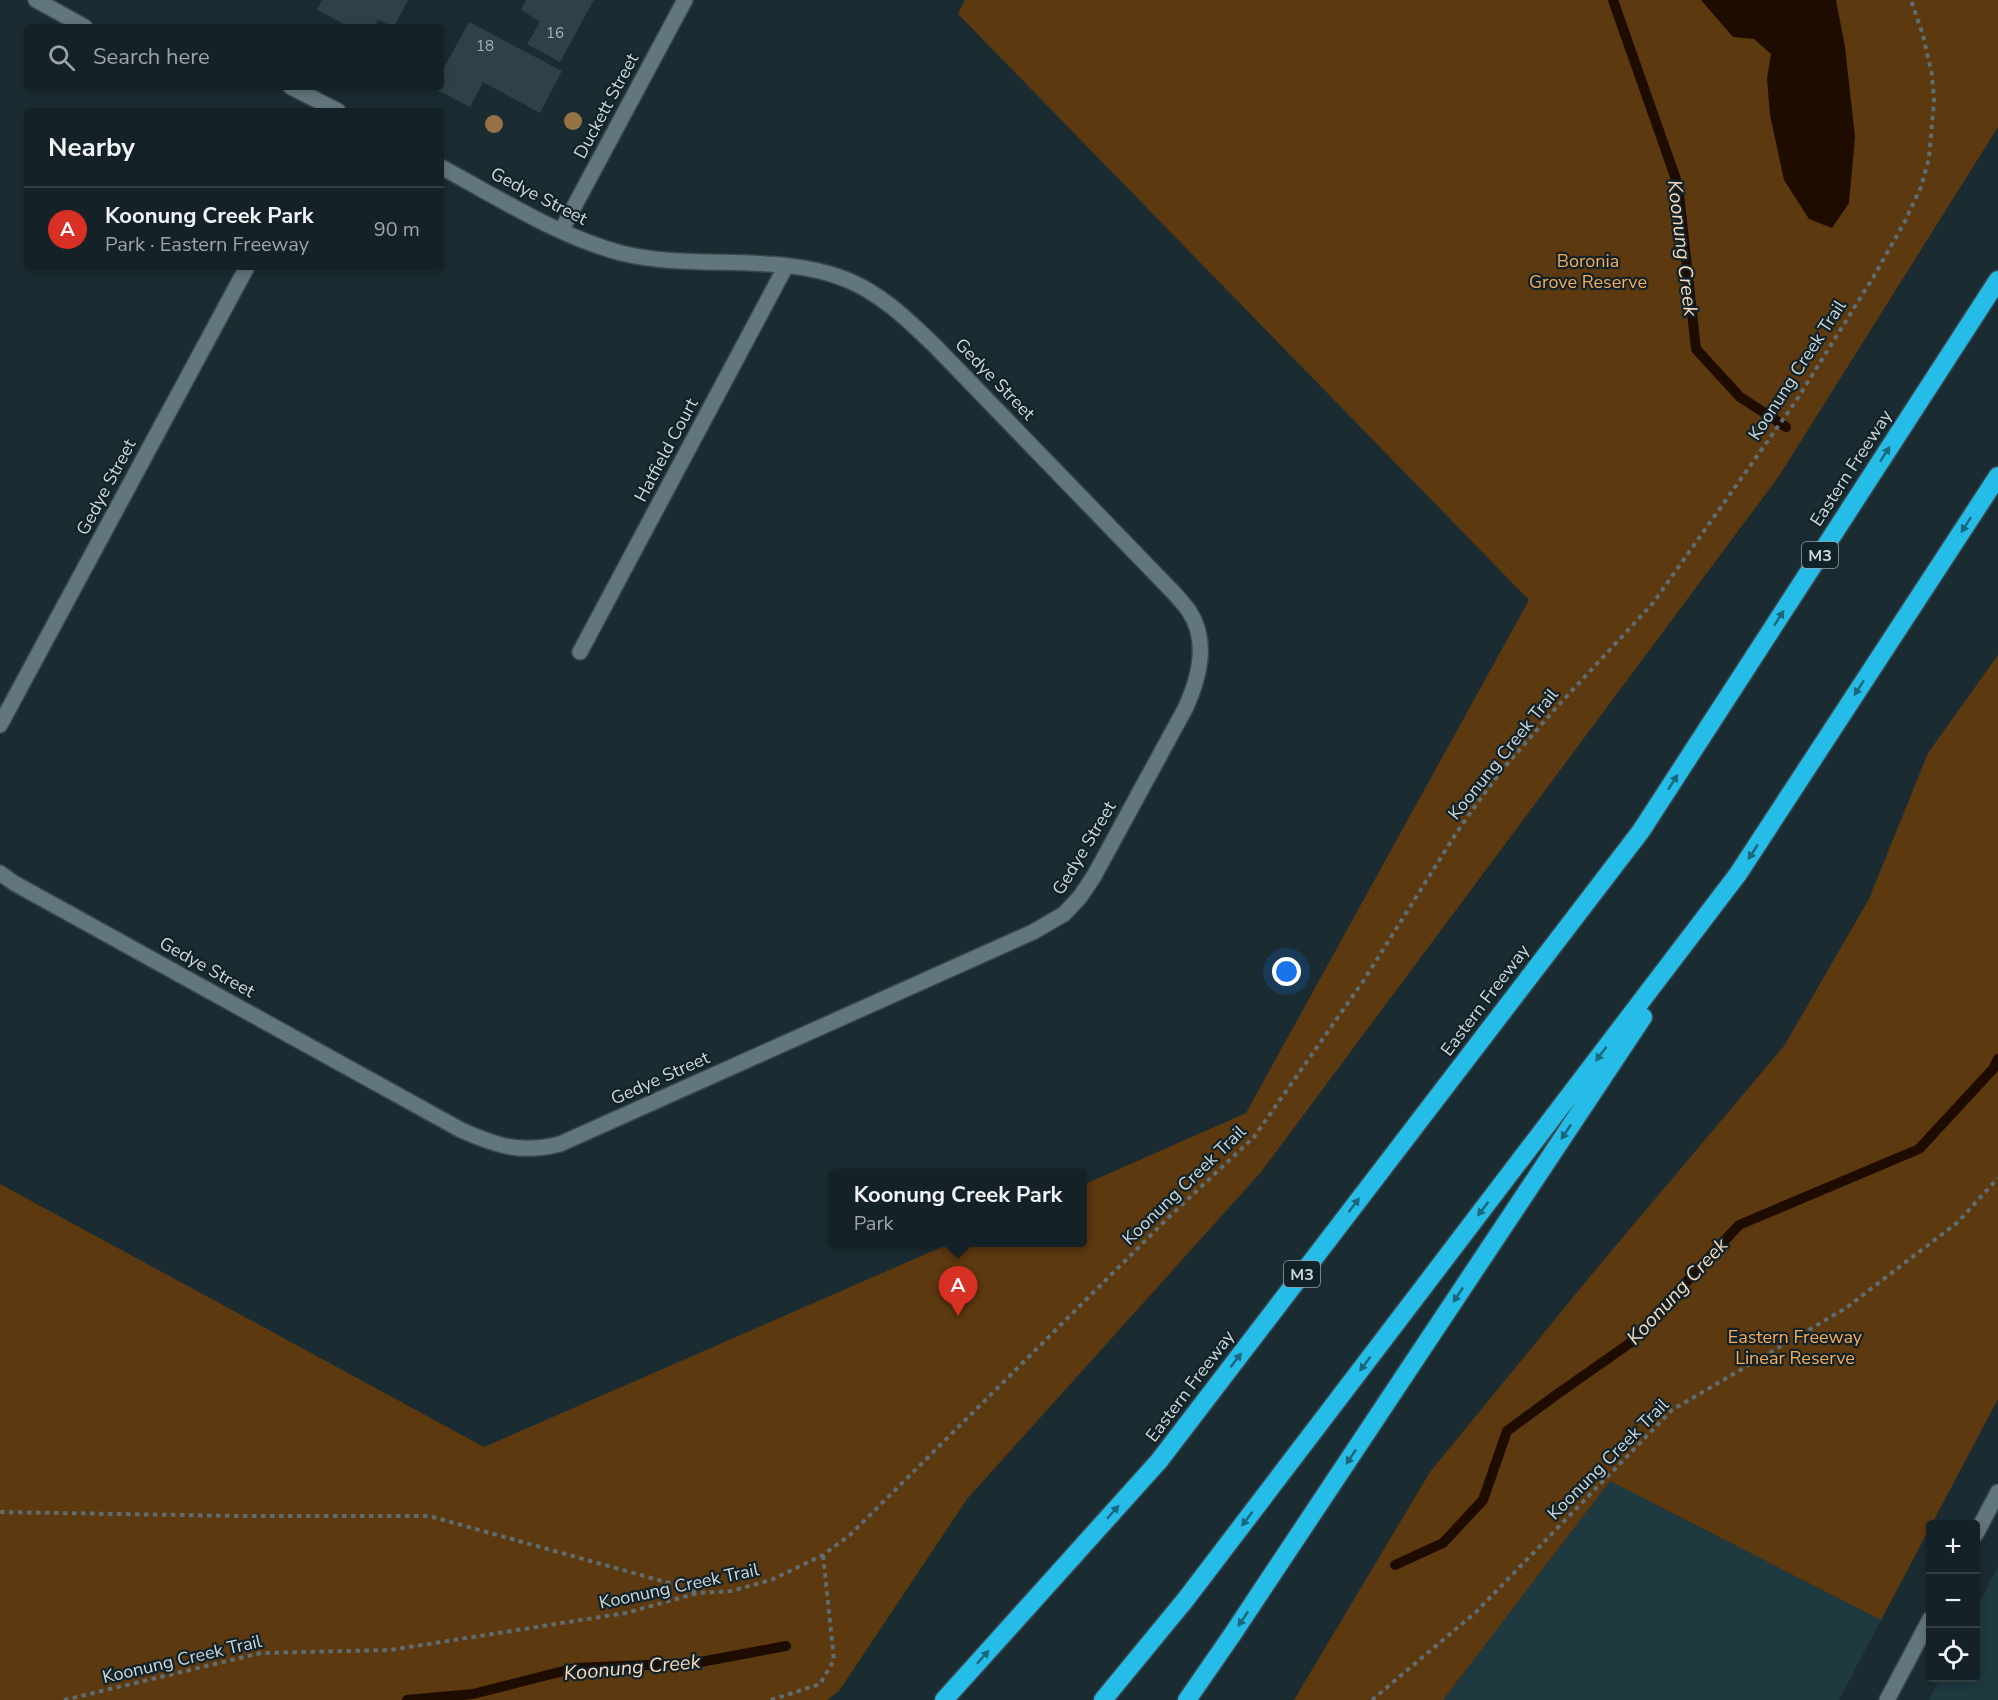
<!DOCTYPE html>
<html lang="en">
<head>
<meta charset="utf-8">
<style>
	:root { --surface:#142126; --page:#1d292e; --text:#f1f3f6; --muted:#9da3a7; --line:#333e43; --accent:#d93025 }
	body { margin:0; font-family:"Nunito Sans",sans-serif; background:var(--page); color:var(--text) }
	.controls { position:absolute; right:18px; bottom:18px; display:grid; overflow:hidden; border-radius:6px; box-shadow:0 3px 9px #0003 }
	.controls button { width:54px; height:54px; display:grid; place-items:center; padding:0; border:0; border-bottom:2px solid var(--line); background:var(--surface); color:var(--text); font:30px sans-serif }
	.you { position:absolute; left:1287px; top:972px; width:21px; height:21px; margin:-15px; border:4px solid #fff; border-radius:50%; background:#1a73e8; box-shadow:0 0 0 9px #1a73e833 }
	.badge { display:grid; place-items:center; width:39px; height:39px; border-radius:50%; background:var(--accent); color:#fff; font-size:20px; font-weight:700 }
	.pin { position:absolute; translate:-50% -50px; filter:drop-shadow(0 2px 3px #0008) }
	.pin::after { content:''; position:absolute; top:32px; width:21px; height:18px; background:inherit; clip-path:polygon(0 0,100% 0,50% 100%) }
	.popup { position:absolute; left:829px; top:1169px; width:258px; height:78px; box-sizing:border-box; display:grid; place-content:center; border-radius:6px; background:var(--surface); filter:drop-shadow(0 2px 4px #0005); font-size:20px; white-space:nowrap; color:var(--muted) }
	.popup b { font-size:22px; color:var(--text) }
	.popup::after { content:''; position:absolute; left:50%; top:100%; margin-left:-12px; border:12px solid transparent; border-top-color:var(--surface) }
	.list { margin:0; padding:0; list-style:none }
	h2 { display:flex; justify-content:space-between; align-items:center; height:78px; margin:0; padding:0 24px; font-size:26px }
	h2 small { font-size:20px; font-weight:400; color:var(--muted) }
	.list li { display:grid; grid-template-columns:39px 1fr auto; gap:18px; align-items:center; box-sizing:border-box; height:84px; padding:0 24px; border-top:2px solid var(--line) }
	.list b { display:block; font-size:22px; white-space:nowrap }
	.list p { margin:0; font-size:20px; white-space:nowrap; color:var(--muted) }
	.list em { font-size:20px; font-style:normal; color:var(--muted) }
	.icon { flex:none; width:33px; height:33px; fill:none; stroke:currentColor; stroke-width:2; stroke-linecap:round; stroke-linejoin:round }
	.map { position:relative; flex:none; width:1998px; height:1700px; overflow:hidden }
	.search { position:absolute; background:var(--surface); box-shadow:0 3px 9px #0003; left:24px; top:24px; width:420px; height:66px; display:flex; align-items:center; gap:15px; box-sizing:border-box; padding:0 21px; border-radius:6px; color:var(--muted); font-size:22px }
	.panel { position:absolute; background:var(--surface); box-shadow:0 3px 9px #0003; left:24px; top:108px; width:420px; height:162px; border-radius:6px }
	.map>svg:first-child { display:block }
	.built { fill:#1f3941 }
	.green { fill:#5d3910 }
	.water { fill:#1e0c00 }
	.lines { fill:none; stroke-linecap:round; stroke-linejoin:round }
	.stream { stroke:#1e0c00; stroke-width:10 }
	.building { fill:#2f4148 }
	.minor-casing { stroke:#38474c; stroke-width:18 }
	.motorway-casing { stroke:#38474c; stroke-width:21 }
	.path { stroke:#5e6d72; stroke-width:4; stroke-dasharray:4.5 4.5; stroke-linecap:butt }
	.minor { stroke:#62767d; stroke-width:15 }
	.motorway { stroke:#25bce7; stroke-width:18 }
	.tree { fill:#977245 }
	.oneway { fill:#1a677e }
	.labels { text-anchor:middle; stroke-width:4.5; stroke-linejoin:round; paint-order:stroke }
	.number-label { font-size:15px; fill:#a6b2b7 }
	.shield { fill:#112228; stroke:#95a1a6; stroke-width:1.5 }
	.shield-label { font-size:16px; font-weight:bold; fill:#cdd8dc }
	.street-label { font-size:18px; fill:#cdd8dc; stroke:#112228 }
	.park-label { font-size:18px; fill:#fdab55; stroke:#112228 }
	.water-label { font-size:20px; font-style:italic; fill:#fad8b9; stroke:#112228 }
</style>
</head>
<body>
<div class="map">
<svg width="1998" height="1700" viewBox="0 0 1998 1700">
	<rect width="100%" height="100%" fill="#1a2c32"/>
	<path class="built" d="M1610,1481L1881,1620L1839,1700H1443Z
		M1998,1566V1700H1929L1940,1678H1976V1610Z"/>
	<path class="green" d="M965,0H1998V127L1779,476L1261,1172L967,1499L839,1691L827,1700H0V1184L484,1447L951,1243L1082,1242L1083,1185L1246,1113L1529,600L958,14Z
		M1998,655V1399L1881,1620L1610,1481L1443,1700H1294L1430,1472L1597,1268L1784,1046L1869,899L1928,753Z"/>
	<path class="water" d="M1701,0H1836L1845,47L1855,137L1849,203L1832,228L1809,219L1784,180L1770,115L1767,78L1771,54L1754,39L1733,37Z"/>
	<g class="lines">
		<path class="stream" d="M1613,0L1678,185L1696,349L1740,397L1786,427
			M1395,1565L1443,1543L1483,1500L1507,1431L1556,1395L1630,1343L1739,1225L1919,1149L1993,1069L1998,1059
			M407,1700L473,1694L575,1668L695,1663L786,1646"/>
	</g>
	<path class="building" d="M322,0H408L394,27L378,20L375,27H350L317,10Z
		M526,0H594L560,62L527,44L540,22L521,10Z
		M469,22L562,71L540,113L483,82L470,107L431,87H441V73Z"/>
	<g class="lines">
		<g class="minor-casing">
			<path id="minor" d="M36,0L85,27
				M291,87L338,111
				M561,231L685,0
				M580,652L786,266
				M0,725L247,267
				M0,873L14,883L461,1130C497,1146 521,1154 560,1144L1033,932L1064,914L1080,897L1094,876L1185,709C1199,679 1209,641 1189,611C1185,605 1179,599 1174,593L936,347C909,321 881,293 845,279C777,252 693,271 621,253C557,236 499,198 441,167
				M1976,1534L1998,1492
				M1887,1700L1930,1619"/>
		</g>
		<g class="motorway-casing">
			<path id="motorway" d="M944,1700L1159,1461L1641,831L1998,280
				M1103,1700L1186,1599L1738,874L1998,476
				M1187,1700L1232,1635L1643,1017"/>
		</g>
		<path class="path" d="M0,1512L239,1516H429L673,1584L698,1593
			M64,1700L261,1653L390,1650L626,1613L698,1593L731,1591L771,1580L823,1555L850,1535L1171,1215L1254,1137L1364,980L1457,832L1478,802L1502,770L1555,709L1653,603L1796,401L1874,276L1904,223L1921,187L1929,158L1934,101L1932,75L1923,35L1911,0
			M771,1700L820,1684L834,1660L823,1555
			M1372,1700L1476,1612L1672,1410L1846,1308L1958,1222L1998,1178"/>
		<use href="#minor" class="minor"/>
		<use href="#motorway" class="motorway"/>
	</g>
	<g class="tree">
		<circle cx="573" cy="121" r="9"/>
		<circle cx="494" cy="124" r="9"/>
	</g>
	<defs><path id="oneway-solid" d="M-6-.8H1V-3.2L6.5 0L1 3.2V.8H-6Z" transform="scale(1.5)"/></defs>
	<g class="oneway">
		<use href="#oneway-solid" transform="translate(1885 454) rotate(-57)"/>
		<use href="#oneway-solid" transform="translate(1966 525) rotate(123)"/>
		<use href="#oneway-solid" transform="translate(1779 618) rotate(-57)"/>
		<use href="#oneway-solid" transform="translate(1859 688) rotate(123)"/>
		<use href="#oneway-solid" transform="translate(1673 782) rotate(-57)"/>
		<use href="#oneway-solid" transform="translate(1753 852) rotate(123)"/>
		<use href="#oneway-solid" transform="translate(1601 1054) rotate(127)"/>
		<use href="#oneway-solid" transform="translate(1566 1132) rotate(124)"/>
		<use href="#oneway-solid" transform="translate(1354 1205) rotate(-53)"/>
		<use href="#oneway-solid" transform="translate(1483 1209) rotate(127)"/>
		<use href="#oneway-solid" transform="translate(1458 1295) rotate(124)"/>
		<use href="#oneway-solid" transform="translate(1236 1360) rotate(-53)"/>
		<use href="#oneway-solid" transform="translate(1365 1364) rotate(127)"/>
		<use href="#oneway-solid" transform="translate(1351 1457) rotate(124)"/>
		<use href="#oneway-solid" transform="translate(1113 1512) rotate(-48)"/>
		<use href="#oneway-solid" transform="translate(1247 1519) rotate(127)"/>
		<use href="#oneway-solid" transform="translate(1243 1619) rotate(124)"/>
		<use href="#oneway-solid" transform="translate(983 1657) rotate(-48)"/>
	</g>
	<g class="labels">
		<g class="number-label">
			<text x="555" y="38">16</text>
			<text x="485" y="51">18</text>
		</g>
		<g class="shield">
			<rect x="1802" y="542" width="36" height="26" rx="4.5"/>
			<rect x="1284" y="1261" width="36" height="26" rx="4.5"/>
		</g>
		<g class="shield-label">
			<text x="1820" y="561">M3</text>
			<text x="1302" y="1280">M3</text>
		</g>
		<g class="street-label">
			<text transform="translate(606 106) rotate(-62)" y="6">Duckett Street</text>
			<text transform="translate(539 196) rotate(27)" y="6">Gedye Street</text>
			<text transform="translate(1797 370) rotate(-57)" y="6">Koonung Creek Trail</text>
			<text transform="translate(995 379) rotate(46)" y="6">Gedye Street</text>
			<text transform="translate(666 450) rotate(-62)" y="6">Hatfield Court</text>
			<text transform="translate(1851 468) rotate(-57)" y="6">Eastern Freeway</text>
			<text transform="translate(106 487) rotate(-62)" y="6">Gedye Street</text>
			<text transform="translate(1503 754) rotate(-51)" y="6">Koonung Creek Trail</text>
			<text transform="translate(1084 848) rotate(-59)" y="6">Gedye Street</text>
			<text transform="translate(207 967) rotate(29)" y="6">Gedye Street</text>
			<text transform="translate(1485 1000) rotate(-53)" y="6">Eastern Freeway</text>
			<text transform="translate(660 1078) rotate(-24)" y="6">Gedye Street</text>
			<text transform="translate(1184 1185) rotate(-44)" y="6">Koonung Creek Trail</text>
			<text transform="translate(1190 1386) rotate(-53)" y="6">Eastern Freeway</text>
			<text transform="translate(1608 1459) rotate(-45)" y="6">Koonung Creek Trail</text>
			<text transform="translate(679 1586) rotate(-12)" y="6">Koonung Creek Trail</text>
			<text transform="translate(182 1659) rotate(-13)" y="6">Koonung Creek Trail</text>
		</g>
		<g class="park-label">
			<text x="1588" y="267">Boronia<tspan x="1588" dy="21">Grove Reserve</tspan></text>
			<text x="1795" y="1343">Eastern Freeway<tspan x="1795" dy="21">Linear Reserve</tspan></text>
		</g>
		<g class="water-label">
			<text transform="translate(1683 248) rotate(83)" y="7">Koonung Creek</text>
			<text transform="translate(1677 1291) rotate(-47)" y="7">Koonung Creek</text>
			<text transform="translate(632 1667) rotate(-5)" y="7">Koonung Creek</text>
		</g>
	</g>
</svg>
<div class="controls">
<button>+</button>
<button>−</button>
<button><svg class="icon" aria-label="locate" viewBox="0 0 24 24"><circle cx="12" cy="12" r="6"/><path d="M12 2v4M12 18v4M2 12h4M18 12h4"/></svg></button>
</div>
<div class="you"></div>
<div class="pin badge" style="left:958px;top:1316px">A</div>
<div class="popup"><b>Koonung Creek Park</b>Park</div>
<div class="search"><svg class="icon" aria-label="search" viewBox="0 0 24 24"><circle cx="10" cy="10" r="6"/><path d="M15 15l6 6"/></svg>Search here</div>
<section class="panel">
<h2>Nearby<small></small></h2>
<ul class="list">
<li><span class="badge">A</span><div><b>Koonung Creek Park</b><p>Park · Eastern Freeway</p></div><em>90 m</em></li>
</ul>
</section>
</div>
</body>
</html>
